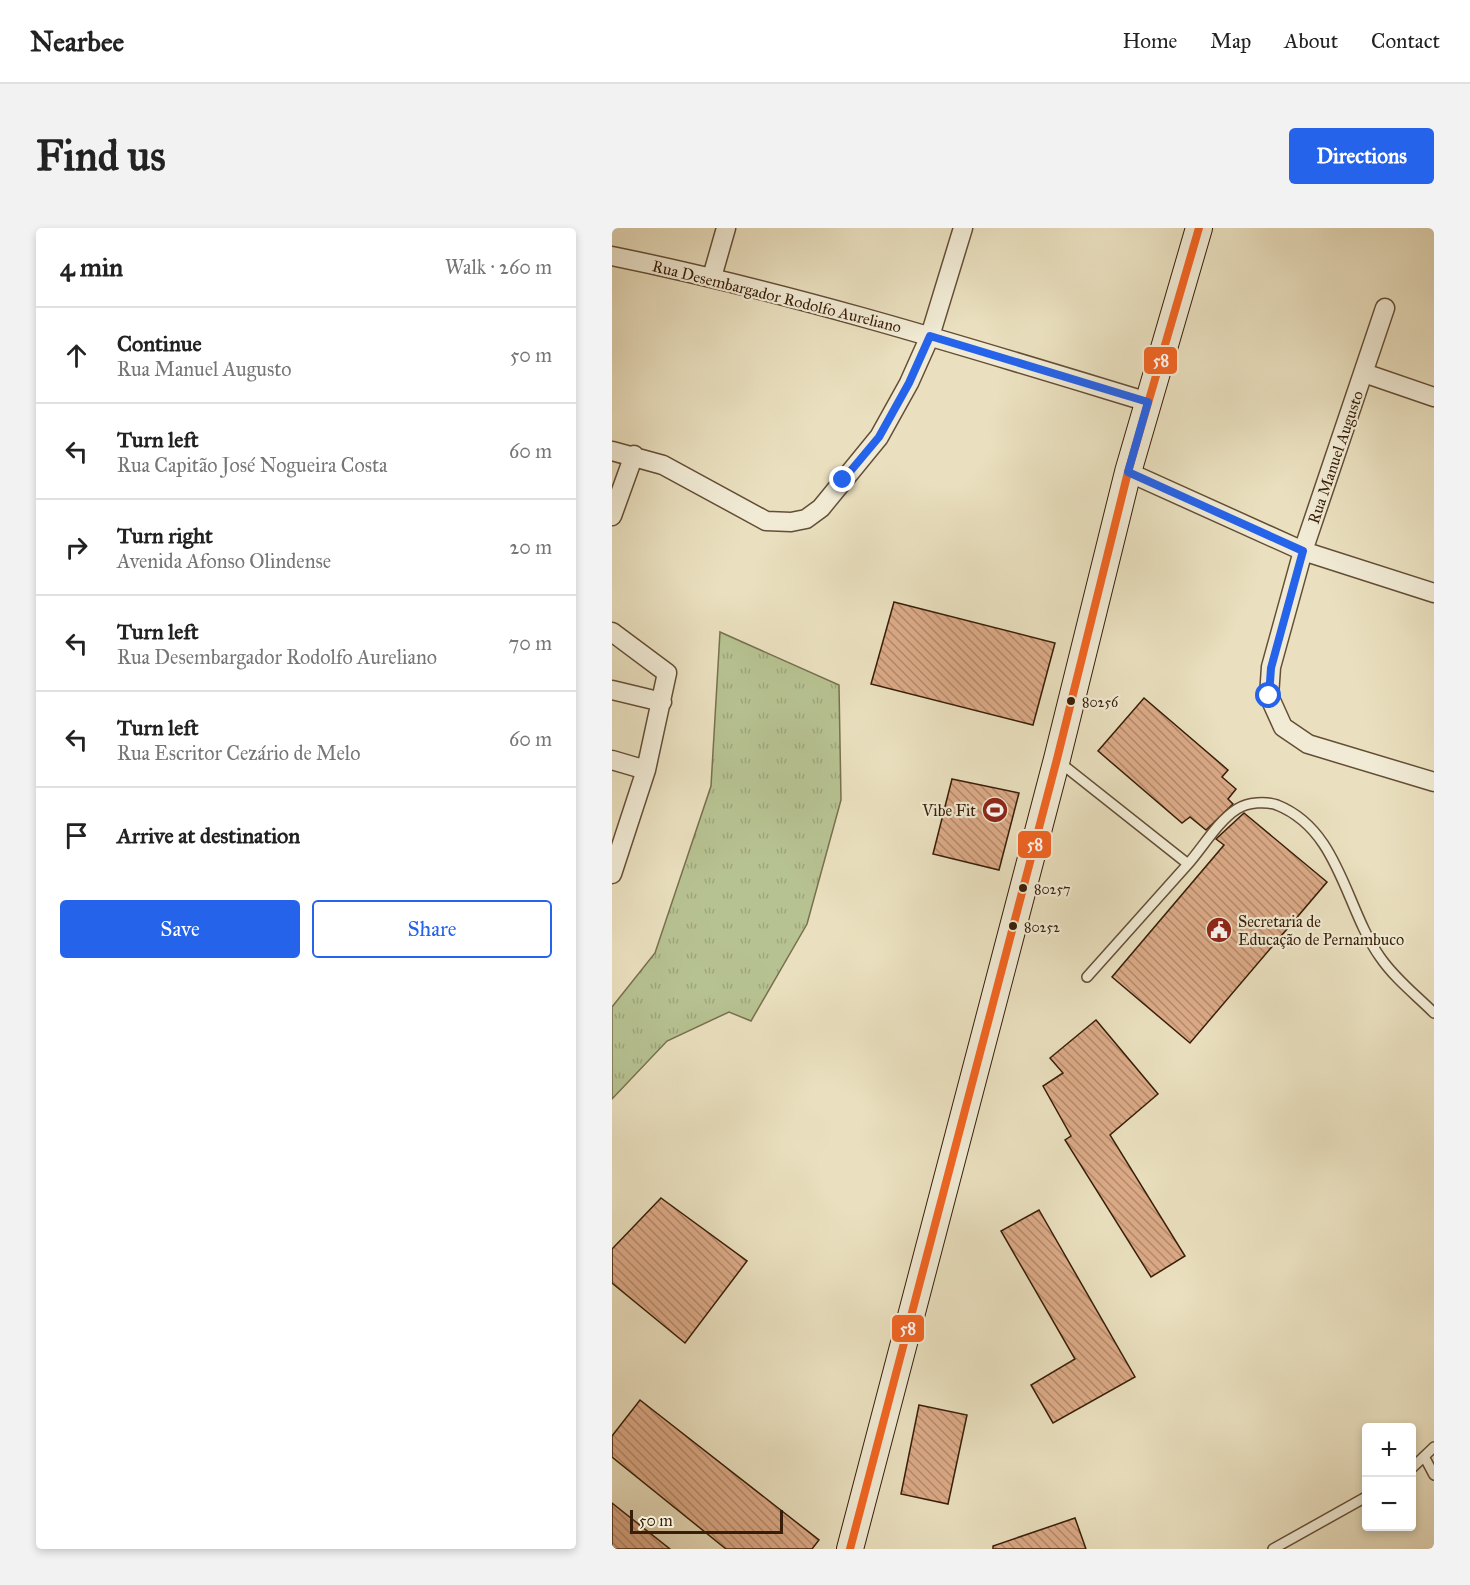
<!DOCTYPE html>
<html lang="en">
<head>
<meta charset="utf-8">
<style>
	:root { --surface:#fff; --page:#f2f2f2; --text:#222; --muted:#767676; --line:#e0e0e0; --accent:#2563eb }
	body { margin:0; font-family:"IM FELL Great Primer",serif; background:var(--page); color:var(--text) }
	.controls { position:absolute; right:18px; bottom:18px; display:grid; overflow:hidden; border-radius:6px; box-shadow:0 3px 9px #0003 }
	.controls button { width:54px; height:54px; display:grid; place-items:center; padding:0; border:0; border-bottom:2px solid var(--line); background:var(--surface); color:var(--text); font:30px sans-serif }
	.scale { position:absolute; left:18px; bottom:15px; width:153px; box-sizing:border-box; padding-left:6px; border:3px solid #381e08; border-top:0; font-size:16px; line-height:21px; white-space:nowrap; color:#381e08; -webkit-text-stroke:4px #f1ebd5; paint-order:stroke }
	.stop { position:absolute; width:18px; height:18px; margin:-14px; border:4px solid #2563eb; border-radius:50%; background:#fff }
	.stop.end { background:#2563eb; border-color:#fff; box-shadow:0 2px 6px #0008 }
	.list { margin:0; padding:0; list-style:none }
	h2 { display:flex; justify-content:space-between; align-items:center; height:78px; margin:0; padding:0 24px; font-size:26px }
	h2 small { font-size:20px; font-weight:400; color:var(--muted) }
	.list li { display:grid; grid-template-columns:39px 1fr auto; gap:18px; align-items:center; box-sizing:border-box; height:96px; padding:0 24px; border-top:2px solid var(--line) }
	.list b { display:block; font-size:22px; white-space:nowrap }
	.list p { margin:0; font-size:20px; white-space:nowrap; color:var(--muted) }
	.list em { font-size:20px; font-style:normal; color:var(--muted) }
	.actions { display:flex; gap:12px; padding:18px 24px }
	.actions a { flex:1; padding:14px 0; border:2px solid var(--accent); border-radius:6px; text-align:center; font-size:21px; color:var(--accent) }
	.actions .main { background:var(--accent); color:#fff }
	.icon { flex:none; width:33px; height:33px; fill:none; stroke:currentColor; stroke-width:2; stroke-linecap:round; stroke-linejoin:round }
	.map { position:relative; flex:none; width:822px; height:1321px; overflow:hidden; border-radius:6px }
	header { display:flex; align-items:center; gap:36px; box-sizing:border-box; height:84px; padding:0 30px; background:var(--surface); border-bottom:2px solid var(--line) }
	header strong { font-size:28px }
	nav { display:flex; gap:33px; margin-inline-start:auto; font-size:21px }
	.intro { display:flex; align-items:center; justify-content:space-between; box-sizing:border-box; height:144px; padding:0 36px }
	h1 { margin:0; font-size:42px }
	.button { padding:15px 27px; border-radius:6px; background:var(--accent); color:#fff; font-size:21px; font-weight:700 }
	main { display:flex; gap:36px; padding:0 36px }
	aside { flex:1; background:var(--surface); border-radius:6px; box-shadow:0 3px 9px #0003 }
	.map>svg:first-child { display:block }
	.grass { fill:url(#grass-tufts); stroke:#78704d; stroke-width:1.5 }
	.building { fill:url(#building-back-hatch); stroke:#381e08; stroke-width:1.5 }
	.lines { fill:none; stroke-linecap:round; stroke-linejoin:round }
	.lane-casing { stroke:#644e36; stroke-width:12 }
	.street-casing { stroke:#644e36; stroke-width:21 }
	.secondary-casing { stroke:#381e08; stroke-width:28 }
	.lane { stroke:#f1ebd5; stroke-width:9 }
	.street { stroke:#f1ebd5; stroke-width:18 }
	.secondary { stroke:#f1ebd5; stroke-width:26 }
	.bus-1-casing { stroke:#f1ebd5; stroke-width:12 }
	.bus-1 { stroke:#f26522; stroke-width:8 }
	.route { stroke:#2563eb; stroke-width:8 }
	.bus-dot { fill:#381e08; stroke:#f1ebd5; stroke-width:2 }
	.labels { text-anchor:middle; stroke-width:4.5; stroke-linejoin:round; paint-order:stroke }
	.bus-label { font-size:14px; fill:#381e08; stroke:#f1ebd5; text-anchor:start }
	.street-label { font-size:16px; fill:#381e08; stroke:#f1ebd5 }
	.poi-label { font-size:16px; fill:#381e08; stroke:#f1ebd5; text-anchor:end }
	.line-badge { stroke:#f1ebd5; stroke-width:2 }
	.badge-label { font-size:16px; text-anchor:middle; font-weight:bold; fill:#fff }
</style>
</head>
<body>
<header>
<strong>Nearbee</strong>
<nav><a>Home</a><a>Map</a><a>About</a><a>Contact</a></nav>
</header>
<div class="intro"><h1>Find us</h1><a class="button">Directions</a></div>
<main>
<aside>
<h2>4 min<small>Walk · 260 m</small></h2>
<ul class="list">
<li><svg class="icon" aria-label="ahead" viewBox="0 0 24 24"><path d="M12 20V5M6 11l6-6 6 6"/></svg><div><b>Continue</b><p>Rua Manuel Augusto</p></div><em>50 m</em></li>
<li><svg class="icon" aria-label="left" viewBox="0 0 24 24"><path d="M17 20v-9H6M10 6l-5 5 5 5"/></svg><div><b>Turn left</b><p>Rua Capitão José Nogueira Costa</p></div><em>60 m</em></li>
<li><svg class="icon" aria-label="right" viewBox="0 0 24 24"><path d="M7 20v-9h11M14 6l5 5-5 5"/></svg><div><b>Turn right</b><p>Avenida Afonso Olindense</p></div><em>20 m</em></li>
<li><svg class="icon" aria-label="left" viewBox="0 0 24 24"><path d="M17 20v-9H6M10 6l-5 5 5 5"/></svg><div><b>Turn left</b><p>Rua Desembargador Rodolfo Aureliano</p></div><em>70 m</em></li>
<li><svg class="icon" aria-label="left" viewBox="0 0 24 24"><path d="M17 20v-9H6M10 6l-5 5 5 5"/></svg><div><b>Turn left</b><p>Rua Escritor Cezário de Melo</p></div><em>60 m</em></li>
<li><svg class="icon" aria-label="arrive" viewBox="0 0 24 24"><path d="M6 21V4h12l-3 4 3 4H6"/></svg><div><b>Arrive at destination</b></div></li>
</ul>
<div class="actions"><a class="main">Save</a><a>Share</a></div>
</aside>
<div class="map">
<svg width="822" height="1321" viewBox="0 0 822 1321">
	<defs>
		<pattern id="grass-tufts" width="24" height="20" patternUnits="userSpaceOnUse" patternTransform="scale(1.5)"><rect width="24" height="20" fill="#b7c292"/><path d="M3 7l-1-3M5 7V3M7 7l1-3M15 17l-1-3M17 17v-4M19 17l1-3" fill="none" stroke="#9ea67c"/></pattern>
		<pattern id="building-back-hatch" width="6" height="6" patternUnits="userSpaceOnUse" patternTransform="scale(1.5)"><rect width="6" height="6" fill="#dcaa87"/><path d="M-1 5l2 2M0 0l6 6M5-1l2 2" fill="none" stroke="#b38a6c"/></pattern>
	</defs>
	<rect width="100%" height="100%" fill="#eae0bf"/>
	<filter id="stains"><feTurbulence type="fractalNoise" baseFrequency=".00333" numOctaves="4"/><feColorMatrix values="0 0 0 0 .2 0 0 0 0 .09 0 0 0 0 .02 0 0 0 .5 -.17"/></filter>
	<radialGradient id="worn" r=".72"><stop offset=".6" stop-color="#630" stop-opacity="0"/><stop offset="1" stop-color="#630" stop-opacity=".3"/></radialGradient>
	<path class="grass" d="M108,404L227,457L229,572L195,696L139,793L117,784L55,813L0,871V779L43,725L99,558Z"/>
	<path class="building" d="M282,374L443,415L421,497L259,456Z
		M532,470L616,542L610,549L624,561L616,571L621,576L594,602L578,589L570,595L486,523Z
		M340,551L407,565L387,642L321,626Z
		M632,585L715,654L578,815L500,749L612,617L604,611Z
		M484,792L546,866L498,907L573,1028L539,1049L453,912L459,908L431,858L451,845L438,830Z
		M49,970L135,1033L73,1115L0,1055V1021Z
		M427,982L523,1149L441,1195L419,1157L463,1131L389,1003Z
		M28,1172L207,1312L200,1321H114L0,1229V1208Z
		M307,1177L355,1187L336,1276L289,1266Z
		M0,1275L58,1321H0Z
		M463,1290L474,1321H381V1318Z"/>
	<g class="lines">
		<g class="lane-casing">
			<path id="lane" d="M446,533L576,636L475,749
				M576,636C591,619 606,593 625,581C636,574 654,573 665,577C728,602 733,680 768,729C783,751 804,767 822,785
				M813,1230L822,1247
				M800,1240L822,1219
				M661,1321L754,1269"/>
		</g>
		<g class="street-casing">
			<path id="street" d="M0,28C182,65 358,120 536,174
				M100,49L114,0
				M773,80L691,323L659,439L657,468L671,499L696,516L822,554
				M752,145L822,169
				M0,223L51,237L154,293L179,294L194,291L209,280L267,209L297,155L318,108L351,0
				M516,244L691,323L822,365
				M0,288L22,227
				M0,404L55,445L34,542L0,646
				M0,462L50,474
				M0,532L34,542"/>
		</g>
		<g class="secondary-casing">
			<path id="secondary" d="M238,1321L445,531L516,244L587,0"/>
		</g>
		<use href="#lane" class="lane"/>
		<use href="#street" class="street"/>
		<use href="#secondary" class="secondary"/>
		<g class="bus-1-casing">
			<path id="bus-1" d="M238,1321L445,531L516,244L587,0"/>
		</g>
		<use href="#bus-1" class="bus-1"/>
	</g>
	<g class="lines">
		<path class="route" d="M231,252L267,209L297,155L318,108L536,174L516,244L691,323L659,440L657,468"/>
	</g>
	<defs>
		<g id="stadium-disc" transform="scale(1.35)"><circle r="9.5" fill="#8f2418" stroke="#f1ebd5"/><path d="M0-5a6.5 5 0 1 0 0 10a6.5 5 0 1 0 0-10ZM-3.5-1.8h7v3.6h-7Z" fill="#fff"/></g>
		<g id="civic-disc" transform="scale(1.35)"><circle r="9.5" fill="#8f2418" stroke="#f1ebd5"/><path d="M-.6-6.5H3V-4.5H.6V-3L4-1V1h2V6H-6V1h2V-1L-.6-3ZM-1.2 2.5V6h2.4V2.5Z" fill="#fff"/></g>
	</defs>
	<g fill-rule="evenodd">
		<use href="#stadium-disc" x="383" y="582"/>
		<use href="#civic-disc" x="607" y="702"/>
	</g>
	<g class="bus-dot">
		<circle cx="459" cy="473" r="5"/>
		<circle cx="411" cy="660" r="5"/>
		<circle cx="401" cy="698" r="5"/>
	</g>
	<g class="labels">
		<g class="bus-label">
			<text x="470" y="479">80256</text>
			<text x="422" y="666">80257</text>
			<text x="412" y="704">80252</text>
		</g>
		<g class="street-label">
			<text transform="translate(165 68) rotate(14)" y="6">Rua Desembargador Rodolfo Aureliano</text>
			<text transform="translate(723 229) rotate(-71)" y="6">Rua Manuel Augusto</text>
		</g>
		<g class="poi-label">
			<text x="364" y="588">Vibe Fit</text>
			<text x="626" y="699" text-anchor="start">Secretaria de<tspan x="626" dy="18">Educação de Pernambuco</tspan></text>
		</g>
	</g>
	<g class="line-badge">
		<rect x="531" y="118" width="35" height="29" rx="6" fill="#f26522"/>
		<rect x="405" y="602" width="35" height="29" rx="6" fill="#f26522"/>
		<rect x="279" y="1086" width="34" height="29" rx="6" fill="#f26522"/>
	</g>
	<g class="badge-label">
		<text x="549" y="138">58</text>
		<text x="423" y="622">58</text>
		<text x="296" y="1106">58</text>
	</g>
	<rect width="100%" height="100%" filter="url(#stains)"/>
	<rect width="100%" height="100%" fill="url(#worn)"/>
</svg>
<div class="controls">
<button>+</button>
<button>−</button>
</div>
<div class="scale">50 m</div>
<div class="stop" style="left:657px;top:468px"></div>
<div class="stop end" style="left:231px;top:252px"></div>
</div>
</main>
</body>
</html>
